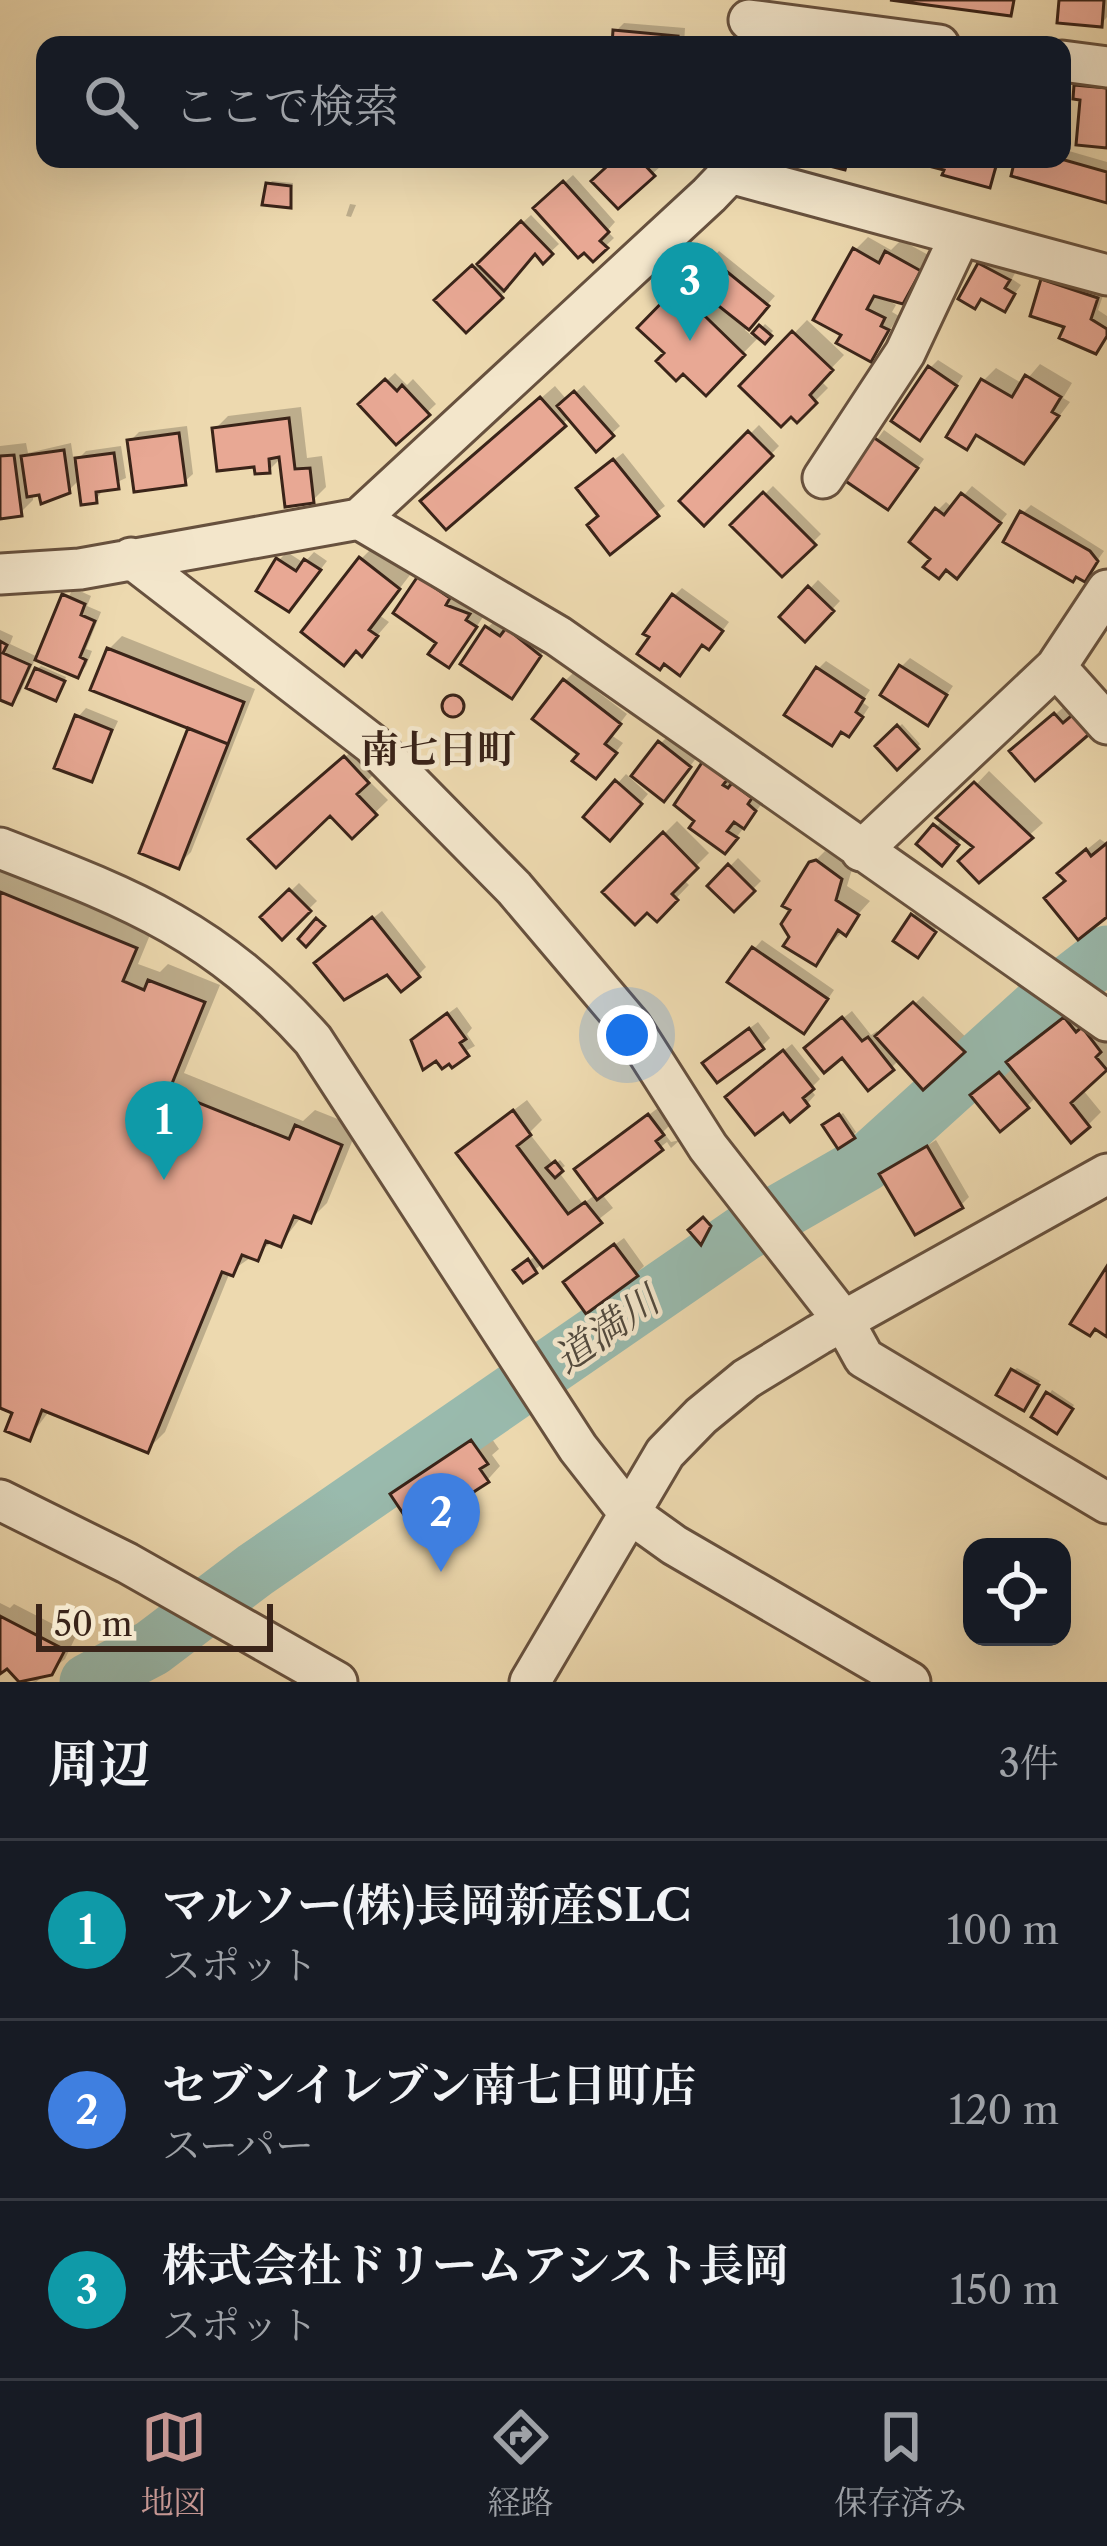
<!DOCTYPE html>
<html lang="ja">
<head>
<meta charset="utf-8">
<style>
	:root { --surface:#171b24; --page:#242831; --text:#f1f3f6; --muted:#9ea1a6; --line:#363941; --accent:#c59692 }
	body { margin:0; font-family:"Libre Caslon Text","Noto Serif JP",serif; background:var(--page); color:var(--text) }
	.controls { position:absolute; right:36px; bottom:36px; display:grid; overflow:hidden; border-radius:24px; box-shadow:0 12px 48px #0002 }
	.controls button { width:108px; height:108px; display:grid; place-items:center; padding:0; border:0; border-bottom:3px solid var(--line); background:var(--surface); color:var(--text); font:60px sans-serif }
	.scale { position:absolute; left:36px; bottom:30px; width:237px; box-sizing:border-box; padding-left:12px; border:6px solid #3a2419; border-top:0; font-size:33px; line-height:42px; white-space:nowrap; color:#3a2419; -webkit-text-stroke:9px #f3e6cb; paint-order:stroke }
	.you { position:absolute; left:627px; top:1035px; width:42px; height:42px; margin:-30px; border:9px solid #fff; border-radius:50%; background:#1a73e8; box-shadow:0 0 0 18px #1a73e833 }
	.badge { display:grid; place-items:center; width:78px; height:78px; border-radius:50%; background:var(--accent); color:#fff; font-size:39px; font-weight:700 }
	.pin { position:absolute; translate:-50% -99px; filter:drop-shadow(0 3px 6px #0008) }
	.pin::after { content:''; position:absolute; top:63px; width:42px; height:36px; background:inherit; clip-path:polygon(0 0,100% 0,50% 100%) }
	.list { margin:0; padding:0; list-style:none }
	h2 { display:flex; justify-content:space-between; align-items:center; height:156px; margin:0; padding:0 48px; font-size:51px }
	h2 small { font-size:39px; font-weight:400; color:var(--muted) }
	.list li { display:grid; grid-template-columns:78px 1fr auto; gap:36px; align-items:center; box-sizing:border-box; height:180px; padding:0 48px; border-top:3px solid var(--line) }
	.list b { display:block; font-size:45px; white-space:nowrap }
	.list p { margin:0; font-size:39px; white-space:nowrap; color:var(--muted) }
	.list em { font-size:39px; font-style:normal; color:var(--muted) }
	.icon { flex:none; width:66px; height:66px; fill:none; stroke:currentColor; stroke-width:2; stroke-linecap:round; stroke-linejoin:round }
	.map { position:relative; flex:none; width:1107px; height:1682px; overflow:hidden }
	.search { position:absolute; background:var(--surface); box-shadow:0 12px 48px #0002; left:36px; right:36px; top:36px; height:132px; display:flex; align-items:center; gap:30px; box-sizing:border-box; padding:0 42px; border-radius:24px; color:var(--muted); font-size:45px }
	.sheet { height:696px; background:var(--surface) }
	nav { display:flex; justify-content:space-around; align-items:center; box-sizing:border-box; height:168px; border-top:3px solid var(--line); background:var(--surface); font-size:33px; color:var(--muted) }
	nav a { display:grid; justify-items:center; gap:6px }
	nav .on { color:var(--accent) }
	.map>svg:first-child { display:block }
	.shadow { fill:#0003 }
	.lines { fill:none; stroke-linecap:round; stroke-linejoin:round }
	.river { stroke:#99baad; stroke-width:57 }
	.building { fill:#e8a894; stroke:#3a2419; stroke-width:3 }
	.minor-casing { stroke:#67513e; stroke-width:45 }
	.minor { stroke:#f3e6cb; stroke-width:39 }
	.labels { text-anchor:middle; stroke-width:9; stroke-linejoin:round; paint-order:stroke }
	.neighbourhood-label { font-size:39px; font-weight:bold; fill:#3a2419; stroke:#f3e6cb }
	.water-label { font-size:39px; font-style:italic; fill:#524a3e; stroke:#f3e6cb }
</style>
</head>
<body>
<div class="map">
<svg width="1107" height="1682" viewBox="0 0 1107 1682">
	<rect width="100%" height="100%" fill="#edd9af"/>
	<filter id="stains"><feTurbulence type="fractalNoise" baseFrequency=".00167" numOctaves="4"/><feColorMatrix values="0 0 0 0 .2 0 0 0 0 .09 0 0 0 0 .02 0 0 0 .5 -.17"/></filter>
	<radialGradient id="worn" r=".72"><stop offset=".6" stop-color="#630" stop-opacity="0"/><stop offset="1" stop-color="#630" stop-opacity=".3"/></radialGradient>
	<path class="shadow" d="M1062,0H1107V17L1101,24Z
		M624,23L685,28L684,45H615L616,31Z
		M1062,149L1107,162V200L1019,159H1062Z
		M622,159H654L661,166L618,205Z
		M933,159H1002L989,185Z
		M573,175L615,222L607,231L614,238L593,258L537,208Z
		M272,181L293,183L290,205L269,184Z
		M350,204L356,205L351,217L346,216Z
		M531,215L559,244L543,259L535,251L506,284L509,288L466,329L438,300Z
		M868,237L891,250L901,240L932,257L902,301L885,298L896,305L892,312L899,316L871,358L855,250Z
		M719,251L775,296L745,330L753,337L765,324L773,331L764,340L760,336L706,391L641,328L691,277L701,287L715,270L707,264Z
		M989,256L1016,271L1012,279L1021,285L1005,308L984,296L975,305L981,264Z
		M1052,273L1105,290L1098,310L1107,316V337L1095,350L1068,325L1043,281Z
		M807,320L844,355L820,380L828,388L797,419L743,386Z
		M938,360L963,376L928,429L930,368Z
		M1040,364L1072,383L1063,398L1070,402L1036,447L1023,460L979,434L966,446L983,381L996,368L1023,384Z
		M395,373L407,385L413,379L436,404L397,441L362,404Z
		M584,385L620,426L596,448L570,417L446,526L437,489L555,386L567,400Z
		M301,407L307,458L322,456L326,487L313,500L282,457L269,470L215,429L228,416Z
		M759,425L779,446L704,522L683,501Z
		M187,426L193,474L184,482L130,441L139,432Z
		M884,430L924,459L896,498L848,479Z
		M26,443L28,453L71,443L74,463L86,451L121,446L126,478L104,488L96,500L81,478L69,490L33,493V500L20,513L0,516V446Z
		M623,453L665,506L611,550L588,480Z
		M773,486L821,534L782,573L734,525Z
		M972,486L1007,514L965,567H947L934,558L938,510L946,502L953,508Z
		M1031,505L1104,551L1085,578L1023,513Z
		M374,546L410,575L379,615L389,622L362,653L361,559Z
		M287,552L304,563L314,552L327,561L297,600L279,560Z
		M429,570L483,617L457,656L440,642L420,578Z
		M818,580L840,601L805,638L783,617Z
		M73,588L91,596L87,606L101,612L86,649L92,651L86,666L78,675L36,657L20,693L11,702L0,697V630L13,636L10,644L40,658Z
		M682,588L729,622L717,638L703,642L674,596Z
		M496,620L547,646L520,687L487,628Z
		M122,636L255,689L191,852L178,865L192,726L109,649Z
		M910,658L953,686L928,722L901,667Z
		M826,661L870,690L862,702L869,707L857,725L849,734L843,730L832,742L818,669Z
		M41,666L66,677L59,694L37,669Z
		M573,673L627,714L611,735L623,743L604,767L582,753L565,681Z
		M446 704a9 9 0 1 1 18 0a9 9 0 1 1-18 0Z
		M1064,707L1073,717L1035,777L1021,743Z
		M86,708L118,721L91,779L78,717Z
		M902,724L920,744L897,766L879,746Z
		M669,735L697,757L672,790L661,743Z
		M359,745L380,768L368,780L388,800L352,835L330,812L265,826Z
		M713,755L763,802L733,842L678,805Z
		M989,771L1043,823L979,879L977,847L963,836L942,862L920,844Z
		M626,774L648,794L618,829V783Z
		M677,821L709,853L683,879L689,885L657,918L606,892Z
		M1100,839L1107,844V913L1068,880L1074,860Z
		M825,851L853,866L847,886L870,901L815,962L812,864Z
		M738,858L761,881L734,908L711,886Z
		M0,869L152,930L138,964L160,972L168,964L220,985L184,1073L303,1121L315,1110L358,1127L327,1203L310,1220L302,1216L281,1243L274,1241L230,1272L165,1432L148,1449L50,1410L29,1438L16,1411L0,1405Z
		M299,883L317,901L282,935L264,917Z
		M382,911L426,967L418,975L327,955Z
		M916,913L937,927L921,950L913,916Z
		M762,940L834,990L812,1022L754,949Z
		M923,996L971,1042L923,1086L900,1059L892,1067L816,1040L852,1011L871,1035L877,1031L881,1035Z
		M1078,1006L1107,1036V1071L1083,1090L1101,1112L1088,1125L1037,1096L1027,1106L982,1088Z
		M457,1007L472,1028L467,1034L475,1046L449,1060L423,1032Z
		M758,1022L770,1038L762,1046L714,1055Z
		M792,1044L820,1079L810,1089L815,1095L807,1104L784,1109L737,1089Z
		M527,1100L542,1120L529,1133L554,1165L560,1160L565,1166L558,1171L583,1204L596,1194L586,1162L658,1108L670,1125L663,1132L671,1142L680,1140L671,1148L667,1142L601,1193L613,1208L523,1279L520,1267L537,1255L473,1141Z
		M843,1113L856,1132L853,1135L829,1122Z
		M936,1140L969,1197L961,1205L883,1174Z
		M624,1238L644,1266L636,1274H575Z
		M1017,1368L1040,1381L1027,1404L1013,1371Z
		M1052,1390L1074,1405L1060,1427L1035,1416Z
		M485,1429L499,1449L492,1455L500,1466L473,1496L394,1495Z
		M0,1603L10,1608L14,1604L76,1636L65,1659L36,1682L16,1677L9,1666L0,1671Z"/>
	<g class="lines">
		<path class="river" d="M88,1682L152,1648L255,1570L744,1233L866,1163L1036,1009L1107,954"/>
	</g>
	<path class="building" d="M890,0H1014L1011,16Z
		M1059,0H1104L1102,27L1057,23Z
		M613,30L678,36L677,45H612Z
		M1074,85L1107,88V148L1076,145L1080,100L1073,99Z
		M615,159H639L655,176L618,209L591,181Z
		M822,159H848L845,170L821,164Z
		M930,159H998L990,188L942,175L944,170L928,166Z
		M1015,159H1061L1107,172V203L1011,176Z
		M563,181L609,232L600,241L608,248L593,262L584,253L578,258L533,208Z
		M266,183L291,186V208L262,205Z
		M521,221L553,254L543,264L535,254L504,291L477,264Z
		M853,248L879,263L885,251L921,271L903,304L874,296L867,309L885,318L881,326L889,330L871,362L836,343L841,335L813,320Z
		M709,257L769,306L749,330L696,288L711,270L703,264Z
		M978,263L1010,280L1005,288L1015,294L1005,312L981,299L975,309L958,299Z
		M472,265L503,298L466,333L434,300Z
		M1041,279L1098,298L1091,319L1107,329V336L1096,354L1059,338L1064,327L1030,316Z
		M676,288L745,355L706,396L683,374L676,381L656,361L664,353L637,328Z
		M759,325L772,336L765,344L752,333Z
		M792,331L833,370L810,395L817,403L797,423L791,417L781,427L739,386Z
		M928,366L957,386L920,441L891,421Z
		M1025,375L1061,397L1052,412L1059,416L1024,464L976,435L967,450L946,437L981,379L1012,397Z
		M385,379L397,391L402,385L430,415L396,445L358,404Z
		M574,391L614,436L596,452L557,406Z
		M540,397L566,426L446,530L420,501Z
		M289,418L295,469L310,468L314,503L285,507L279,457L269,459L270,473L255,474L254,467L217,471L212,428Z
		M748,431L773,456L704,526L679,501Z
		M179,433L186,485L134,492L127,440Z
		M873,437L918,468L888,510L844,480Z
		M64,450L70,493L41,504L39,495L27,497L21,456Z
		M114,453L119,489L96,492L97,503L81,505L75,458Z
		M14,455L22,516L0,519V456Z
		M613,459L659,516L610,555L587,525L598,516L576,488Z
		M763,492L816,545L782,577L730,525Z
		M961,493L1001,523L957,579L946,570L939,579L923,567L930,559L909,542L935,508L944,515Z
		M1020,511L1090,551L1098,561L1085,582L1076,577L1073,582L1003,542Z
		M359,557L400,589L369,630L378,636L362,657L356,651L344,666L301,632Z
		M276,558L296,571L304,559L321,570L289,612L256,591Z
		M418,576L450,598L446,605L470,614L466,620L477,627L449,668L428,654L436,643L393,613Z
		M808,586L834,611L805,642L779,617Z
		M62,594L85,604L81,615L95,621L80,657L86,660L78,678L35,660Z
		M672,594L723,631L709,650L702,645L680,676L664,664L660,670L637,654L649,637L643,634Z
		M485,626L500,636L506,628L541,656L512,699L460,664Z
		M0,641L7,645L3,653L30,665L12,705L0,700Z
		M107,648L244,702L228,744L90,690Z
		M899,665L947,695L928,726L880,695Z
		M816,667L864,699L856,712L863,717L849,737L841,732L832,746L784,715Z
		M35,668L65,681L56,701L26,688Z
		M563,679L621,724L605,744L617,753L596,779L572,761L578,754L532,719Z
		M442 706a11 11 0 1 1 22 0a11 11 0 1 1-22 0Z
		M1077,711L1094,730L1035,781L1009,751L1054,713L1063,723Z
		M75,715L112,730L92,782L54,768Z
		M897,725L919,749L897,770L875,746Z
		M188,728L228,744L179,869L139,853Z
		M658,741L691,767L664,802L631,776Z
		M344,756L369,783L357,794L377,815L352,839L330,816L276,868L248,839Z
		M703,761L727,780L723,785L728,788L732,783L752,798L748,804L756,811L744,829L734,822L727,831L738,838L725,854L689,828L694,821L674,805Z
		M615,780L642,804L610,841L583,817Z
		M974,782L1033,838L979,883L958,861L973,847L936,818Z
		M933,824L959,845L942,866L916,844Z
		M663,832L698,868L672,894L678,900L657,922L647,913L635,925L602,892Z
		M1107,843V917L1078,940L1044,898L1065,881L1057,873L1086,849L1091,856Z
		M816,860L842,879L836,900L859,915L846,936L838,930L816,966L783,946L789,937L781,924L790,910L782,906L809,862Z
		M728,864L755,891L734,912L707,886Z
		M289,889L311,911L282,940L260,917Z
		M0,892L137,948L123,981L144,990L148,980L205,1002L169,1091L289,1139L295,1125L342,1145L311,1223L294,1216L281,1247L266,1241L258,1261L242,1255L233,1276L222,1272L148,1453L42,1410L30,1441L5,1431L12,1413L0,1408Z
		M911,914L936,932L918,958L893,941Z
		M372,917L420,977L401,992L387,975L344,1000L314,963Z
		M316,918L325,926L306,947L298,939Z
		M752,947L828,999L804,1034L727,982Z
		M913,1002L965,1052L923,1090L875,1036Z
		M447,1013L466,1039L460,1043L469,1056L452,1068L449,1064L442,1069L436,1061L423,1070L411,1040Z
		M842,1017L862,1041L868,1037L894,1070L868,1091L842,1058L824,1073L804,1048Z
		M1064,1017L1076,1032L1082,1027L1101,1052L1096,1057L1107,1070L1071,1103L1090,1127L1071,1143L1006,1062Z
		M749,1028L764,1049L717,1083L702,1063Z
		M783,1050L814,1089L803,1098L809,1106L790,1122L783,1113L755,1135L725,1097Z
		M999,1072L1029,1108L1000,1132L970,1095Z
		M513,1110L531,1135L517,1146L568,1214L585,1202L602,1223L543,1268L456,1153Z
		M648,1114L664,1135L656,1141L663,1150L597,1200L574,1169Z
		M839,1114L855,1138L838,1149L822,1125Z
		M927,1146L963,1208L915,1235L879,1174Z
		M555,1161L563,1171L555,1178L546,1168Z
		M703,1217L711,1226L701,1245L688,1230Z
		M614,1244L638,1276L586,1314L563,1282Z
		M528,1259L537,1273L523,1283L513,1270Z
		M1107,1266V1337L1095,1329L1090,1336L1070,1324Z
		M1011,1369L1039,1385L1024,1411L996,1395Z
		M1046,1392L1073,1409L1057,1434L1031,1417Z
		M471,1440L488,1464L480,1469L489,1482L472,1493L475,1498L418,1536L390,1494Z
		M0,1616L65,1650L52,1675L19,1682L7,1669L0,1674Z"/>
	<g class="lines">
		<g class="minor-casing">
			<path id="minor" d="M749,20L939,45
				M1062,61L1107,67
				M730,173L1107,275
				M823,478L905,353L960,236
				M359,519L558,636L1107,1021
				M131,558L372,744L514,888L631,1026L708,1147L843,1320L864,1358L1107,1503
				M0,574L80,569L359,519L709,195L730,173L732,159
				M1056,667L1107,724
				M0,848C134,900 214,930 313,1040L578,1448L628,1512L674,1545L910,1682
				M861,851L1056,667L1107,590
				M0,1500L127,1563L337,1682
				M530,1682L665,1453L701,1416L746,1379L818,1335L1107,1174"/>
		</g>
		<use href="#minor" class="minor"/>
	</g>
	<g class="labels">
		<g class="neighbourhood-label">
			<text x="438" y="763">南七日町</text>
		</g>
		<g class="water-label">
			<text transform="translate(606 1329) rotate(-35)" y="14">道満川</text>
		</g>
	</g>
	<rect width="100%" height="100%" filter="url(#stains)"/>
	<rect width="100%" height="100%" fill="url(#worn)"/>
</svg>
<div class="controls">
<button><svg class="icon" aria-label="locate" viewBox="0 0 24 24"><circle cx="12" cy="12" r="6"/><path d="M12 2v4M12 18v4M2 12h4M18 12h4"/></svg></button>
</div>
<div class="scale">50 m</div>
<div class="you"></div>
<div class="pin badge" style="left:164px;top:1180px;background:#0f9aa8">1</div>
<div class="pin badge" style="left:441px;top:1572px;background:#3f7fe0">2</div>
<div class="pin badge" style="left:690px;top:341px;background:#0f9aa8">3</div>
<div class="search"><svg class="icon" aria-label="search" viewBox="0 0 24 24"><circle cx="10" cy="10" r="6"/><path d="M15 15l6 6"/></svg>ここで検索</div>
</div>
<section class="sheet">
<h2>周辺<small>3件</small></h2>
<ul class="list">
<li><span class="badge" style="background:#0f9aa8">1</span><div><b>マルソー(株)長岡新産SLC</b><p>スポット</p></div><em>100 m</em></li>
<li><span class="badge" style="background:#3f7fe0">2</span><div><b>セブンイレブン南七日町店</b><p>スーパー</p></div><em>120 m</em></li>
<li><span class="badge" style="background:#0f9aa8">3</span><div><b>株式会社ドリームアシスト長岡</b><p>スポット</p></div><em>150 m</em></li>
</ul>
</section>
<nav>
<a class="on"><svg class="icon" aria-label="map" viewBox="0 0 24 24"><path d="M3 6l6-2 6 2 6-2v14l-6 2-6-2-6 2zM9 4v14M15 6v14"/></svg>地図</a>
<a><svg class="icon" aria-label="directions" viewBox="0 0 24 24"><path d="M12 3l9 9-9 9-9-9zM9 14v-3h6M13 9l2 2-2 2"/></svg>経路</a>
<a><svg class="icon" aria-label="saved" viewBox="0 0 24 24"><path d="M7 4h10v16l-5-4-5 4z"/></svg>保存済み</a>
</nav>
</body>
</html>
